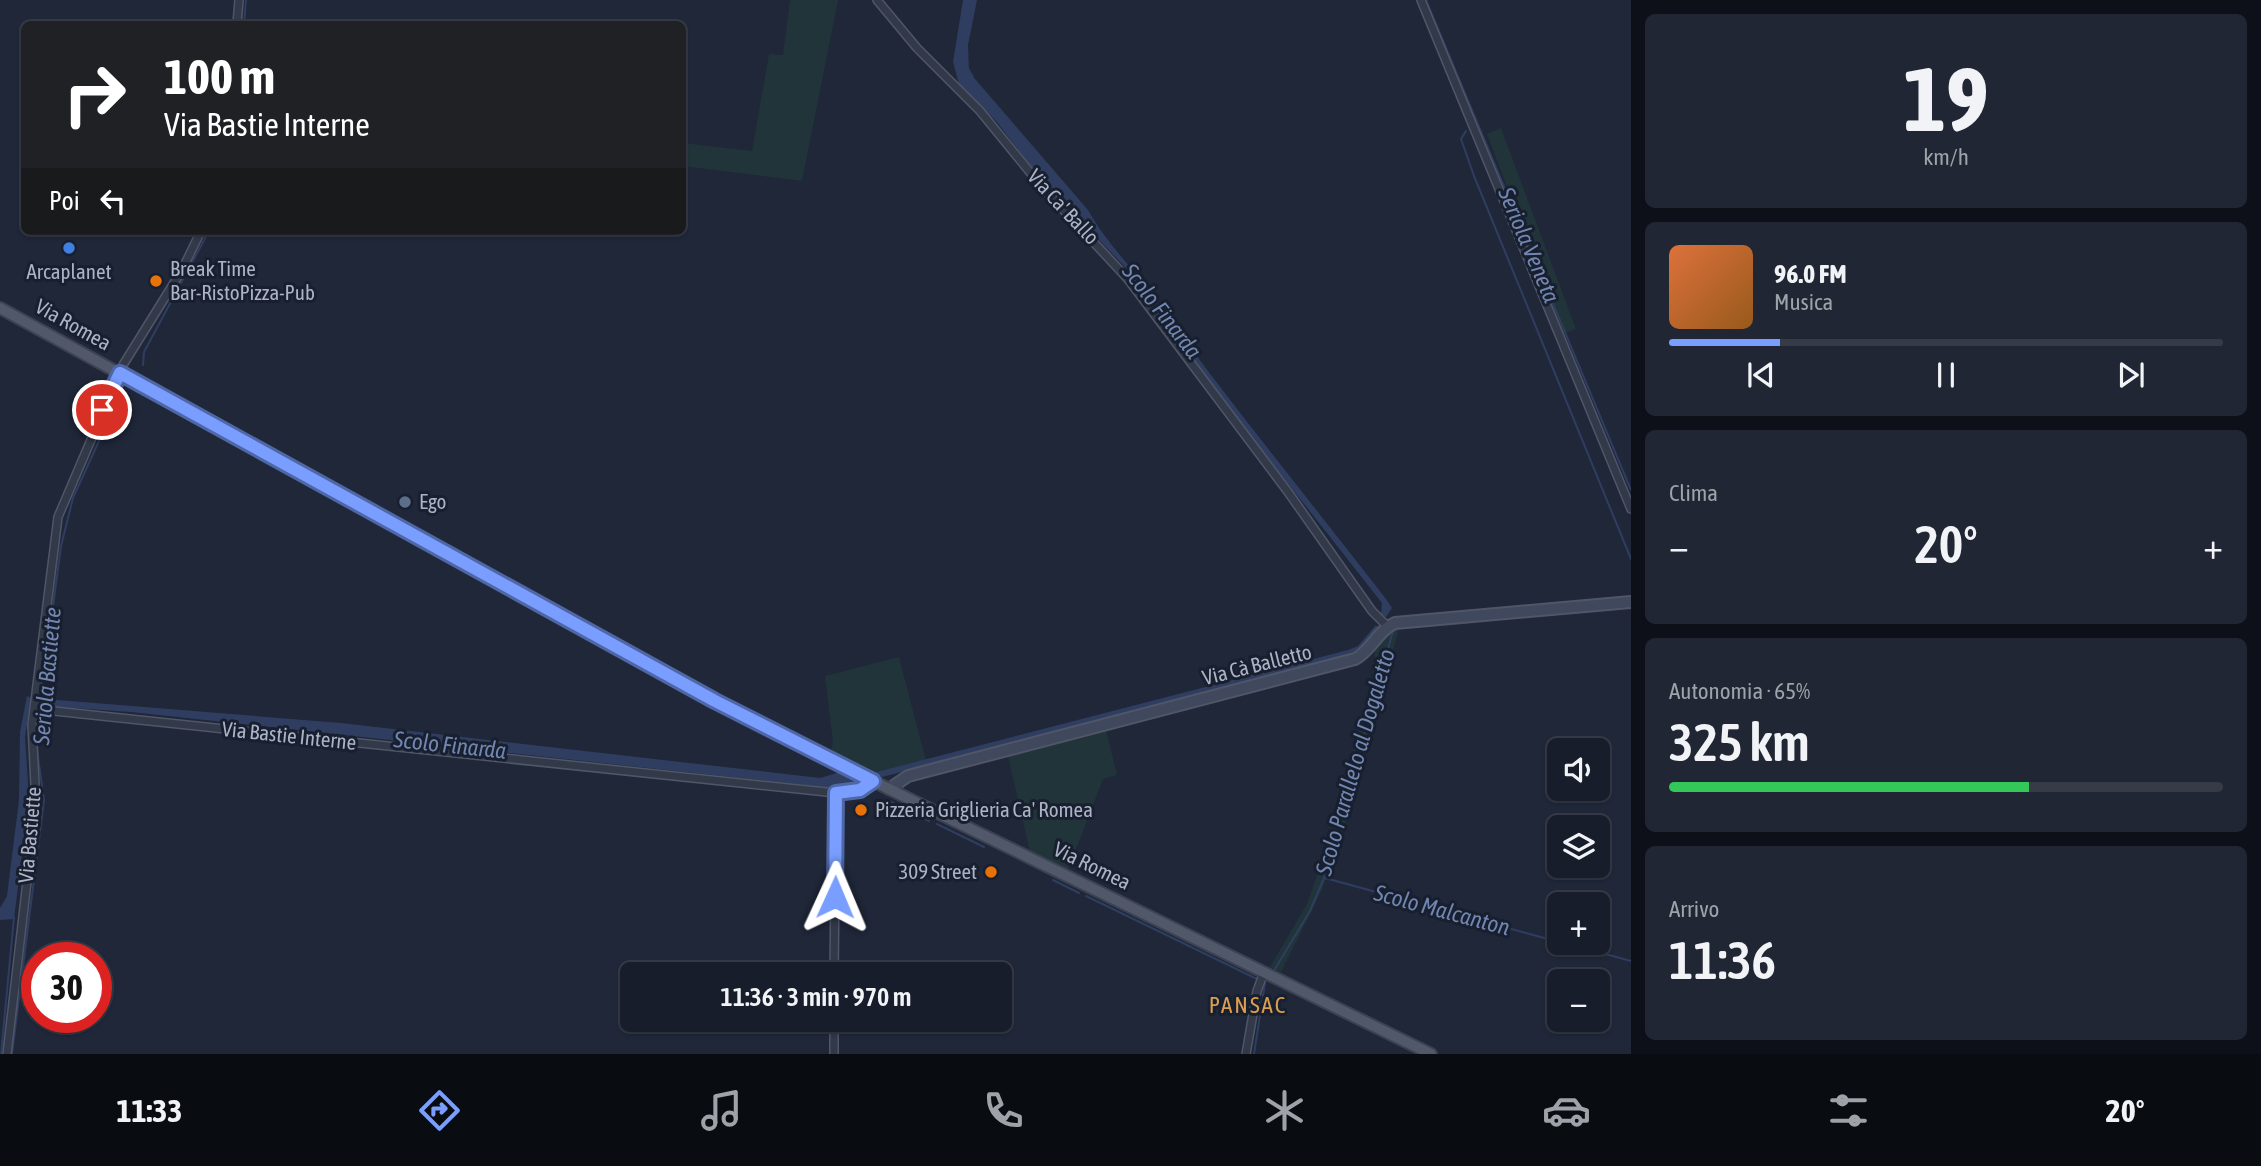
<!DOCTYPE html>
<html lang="it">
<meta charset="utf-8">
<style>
body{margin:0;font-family:"Asap Condensed",sans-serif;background:#202633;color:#f1f3f6;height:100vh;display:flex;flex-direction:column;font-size:26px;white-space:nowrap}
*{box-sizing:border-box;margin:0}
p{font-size:23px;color:#9ea2a9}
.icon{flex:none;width:38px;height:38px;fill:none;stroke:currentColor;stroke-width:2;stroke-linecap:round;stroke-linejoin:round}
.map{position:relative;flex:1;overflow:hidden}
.drawer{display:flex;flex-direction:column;gap:14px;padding:14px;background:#0d1018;width:630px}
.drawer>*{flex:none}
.guide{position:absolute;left:21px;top:21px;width:665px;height:214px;border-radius:10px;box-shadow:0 2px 5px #0004,0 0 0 2px #363b47;background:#202124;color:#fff;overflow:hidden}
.fabs{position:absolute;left:1547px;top:738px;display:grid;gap:14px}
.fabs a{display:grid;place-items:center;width:63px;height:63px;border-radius:10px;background:#171d2b;box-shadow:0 2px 5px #0004,0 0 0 2px #363b47;font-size:35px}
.speed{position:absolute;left:21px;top:942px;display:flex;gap:14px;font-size:35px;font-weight:700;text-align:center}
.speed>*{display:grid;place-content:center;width:91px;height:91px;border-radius:50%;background:#171d2b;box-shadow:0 2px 5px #0004,0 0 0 2px #363b47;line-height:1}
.speed .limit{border:10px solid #d22;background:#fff;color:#111}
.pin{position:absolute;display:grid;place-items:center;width:60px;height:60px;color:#fff;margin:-30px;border:4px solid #fff;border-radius:50%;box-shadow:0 2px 7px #0007}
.me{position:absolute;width:77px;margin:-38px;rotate:1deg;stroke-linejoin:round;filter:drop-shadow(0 0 5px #0008)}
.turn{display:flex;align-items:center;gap:24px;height:147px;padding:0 28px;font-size:32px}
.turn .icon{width:91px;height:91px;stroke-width:2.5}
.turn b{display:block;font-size:49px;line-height:60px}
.then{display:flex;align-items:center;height:66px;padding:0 28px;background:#0003;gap:14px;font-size:26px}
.big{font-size:52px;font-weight:600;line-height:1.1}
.drawer .tile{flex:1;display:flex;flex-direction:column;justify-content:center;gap:10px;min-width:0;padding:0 24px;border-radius:10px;background:#202633}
.drawer .dial{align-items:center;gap:0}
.dial b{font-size:91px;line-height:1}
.song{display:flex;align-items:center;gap:21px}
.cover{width:84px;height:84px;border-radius:10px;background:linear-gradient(135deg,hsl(20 70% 55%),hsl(30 70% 35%))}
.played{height:7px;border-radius:4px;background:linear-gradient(90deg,#799eff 20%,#363b47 20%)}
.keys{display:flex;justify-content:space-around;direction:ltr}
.heat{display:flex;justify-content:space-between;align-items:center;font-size:38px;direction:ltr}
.charge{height:10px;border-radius:5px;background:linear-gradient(90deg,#34c759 65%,#363b47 0)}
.trip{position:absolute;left:620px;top:962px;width:392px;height:70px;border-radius:10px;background:#171d2b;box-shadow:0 2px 5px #0004,0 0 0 2px #363b47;font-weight:600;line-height:70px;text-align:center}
.menu{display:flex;height:112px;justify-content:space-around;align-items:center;background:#090c11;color:#9ea2a9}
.menu .icon{width:49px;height:49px}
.menu .active{color:#799eff}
.menu b{font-size:32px;color:#f1f3f6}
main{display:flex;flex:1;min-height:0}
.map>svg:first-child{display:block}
</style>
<main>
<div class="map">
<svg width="1631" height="1054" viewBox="0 0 1631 1054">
<rect width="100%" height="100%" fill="#1f2739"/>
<path fill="#21343a" d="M790,0H838L802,181L683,166V143L752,151L769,54L783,55Z
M1501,128L1576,329L1563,334L1487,134Z
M1399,629L1351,807L1322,890L1281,972L1270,967L1307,904L1335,823L1372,679L1375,652L1388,630Z
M899,657L926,761L873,773L831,751L833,742L825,676Z
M1106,730L1117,775L1103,779L1068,870L1030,852L1008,756Z"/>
<path fill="#2f3e60" d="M963,0H977L968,45L969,72L1088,210C1105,241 1131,266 1152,295C1226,399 1308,498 1386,599L1392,608L1386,617L1381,614L1382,603L1253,439L1125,267L1039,177L997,122L959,84L953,62Z
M1376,625L1379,629L1367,644L1346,656L882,777L873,773L1348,650L1358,646Z
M27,696L31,698L25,737L29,798L14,919L0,920V908L7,896L19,800L20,732Z
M45,699L341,723L820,778L840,772L859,782L833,788L131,712L44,706Z"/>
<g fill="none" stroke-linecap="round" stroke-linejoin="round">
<path stroke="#2f3e60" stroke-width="2" d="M1426,0L1631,490
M244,24L246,0
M967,53V67L973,77
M1466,131L1461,139L1474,176L1631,559
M143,365L144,352L209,231
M40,705L61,546L73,498L114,408L129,399
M889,801L929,821
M937,824L984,847
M1325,878L1559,942
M1053,880L1079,893
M1086,896L1257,979
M1565,943L1631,961
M1275,969L1310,911L1324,878L1393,631
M1,1054L14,917
M12,1054L44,800L36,743L39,711
M1254,1054L1265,983"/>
<g stroke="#505667" stroke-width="10">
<path id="street" d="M877,0L917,48L980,111L1042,187L1127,278L1288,492L1372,611L1387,626
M1421,0L1631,509
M237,24L239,0
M35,709L836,793L860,790L873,781
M834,975L836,793
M7,1054L36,804L32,725L58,517L123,365L182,270L201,231
M834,1054V1020
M1246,1054L1257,991L1264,972"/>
</g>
<g stroke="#505667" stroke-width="14">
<path id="secondary" d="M889,789L908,776L1355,659C1372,650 1378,630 1395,623L1631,602"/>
</g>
<g stroke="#3c4253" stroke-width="14">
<path id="primary" d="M0,308L715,700L889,789L1431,1054"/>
</g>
<use href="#street" stroke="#323949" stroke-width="7"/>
<use href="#secondary" stroke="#40485d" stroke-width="10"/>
<use href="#primary" stroke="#50586a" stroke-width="10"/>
</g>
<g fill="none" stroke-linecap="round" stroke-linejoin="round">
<g stroke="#4f67a6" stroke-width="18">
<path id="route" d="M102,410L120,373L715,701L873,781L860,790L836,793L835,897"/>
</g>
<use href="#route" stroke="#799eff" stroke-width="12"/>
</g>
<circle fill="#3f7fe0" stroke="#181f2e" stroke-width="2.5" cx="69" cy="248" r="7"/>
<g fill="#e8710a" stroke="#181f2e" stroke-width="2.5">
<circle cx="156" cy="281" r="7"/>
<circle cx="861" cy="810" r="7"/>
<circle cx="991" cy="872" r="7"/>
</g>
<circle fill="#5c6f8a" stroke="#181f2e" stroke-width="2.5" cx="405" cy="502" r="7"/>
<g text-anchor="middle" stroke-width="6" stroke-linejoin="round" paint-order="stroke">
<g font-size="21" fill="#acb3c6" stroke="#181f2e">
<text transform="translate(1063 207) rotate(47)" y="7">Via Ca' Ballo</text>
<text transform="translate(73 325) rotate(29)" y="7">Via Romea</text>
<text transform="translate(1257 665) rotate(-14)" y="7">Via Cà Balletto</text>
<text transform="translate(289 736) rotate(6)" y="7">Via Bastie Interne</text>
<text transform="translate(30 835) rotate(-85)" y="7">Via Bastiette</text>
<text transform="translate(1092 866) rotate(26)" y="7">Via Romea</text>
</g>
<g font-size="21" fill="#acb3c6" stroke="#181f2e" text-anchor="start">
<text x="170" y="276">Break Time<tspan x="170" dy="24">Bar-RistoPizza-Pub</tspan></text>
<text x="69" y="279" text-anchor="middle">Arcaplanet</text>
<text x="419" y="509">Ego</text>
<text x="875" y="817">Pizzeria Griglieria Ca' Romea</text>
<text x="977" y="879" text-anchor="end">309 Street</text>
</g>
<g font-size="23" font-style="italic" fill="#7286b1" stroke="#181f2e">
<text transform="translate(1529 245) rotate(67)" y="8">Seriola Veneta</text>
<text transform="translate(1162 311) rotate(52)" y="8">Scolo Finarda</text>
<text transform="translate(47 676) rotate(-85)" y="8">Seriola Bastiette</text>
<text transform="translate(450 745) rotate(6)" y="8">Scolo Finarda</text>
<text transform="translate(1355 762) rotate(-74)" y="8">Scolo Parallelo al Dogaletto</text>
<text transform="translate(1442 910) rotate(15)" y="8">Scolo Malcanton</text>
</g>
<g font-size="23" letter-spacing="2" fill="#db9d53" stroke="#181f2e">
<text x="1248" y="1013">PANSAC</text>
</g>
</g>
</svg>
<div class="fabs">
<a><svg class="icon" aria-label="sound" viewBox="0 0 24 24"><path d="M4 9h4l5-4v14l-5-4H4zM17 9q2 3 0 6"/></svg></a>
<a><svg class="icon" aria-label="layers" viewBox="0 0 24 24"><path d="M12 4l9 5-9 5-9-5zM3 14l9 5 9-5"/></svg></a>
<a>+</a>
<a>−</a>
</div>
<div class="speed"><div class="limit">30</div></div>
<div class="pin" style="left:102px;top:410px;background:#d93025"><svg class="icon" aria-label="arrive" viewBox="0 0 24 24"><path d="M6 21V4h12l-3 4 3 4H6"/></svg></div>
<svg class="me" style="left:835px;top:897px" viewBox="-20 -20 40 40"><path d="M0-17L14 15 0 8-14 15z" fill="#799eff" stroke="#fff" stroke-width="4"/></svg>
<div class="trip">11:36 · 3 min · 970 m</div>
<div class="guide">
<div class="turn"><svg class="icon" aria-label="right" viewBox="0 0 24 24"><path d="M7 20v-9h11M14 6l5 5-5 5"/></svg><div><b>100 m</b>Via Bastie Interne</div></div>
<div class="then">Poi<svg class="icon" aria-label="left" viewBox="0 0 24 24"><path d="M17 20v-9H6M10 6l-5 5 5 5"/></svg></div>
</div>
</div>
<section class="drawer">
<div class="tile dial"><b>19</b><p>km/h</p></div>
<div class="tile">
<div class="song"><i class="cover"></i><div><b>96.0 FM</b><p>Musica</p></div></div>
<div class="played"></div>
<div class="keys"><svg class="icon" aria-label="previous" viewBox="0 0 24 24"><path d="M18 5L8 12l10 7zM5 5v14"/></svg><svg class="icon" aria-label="pause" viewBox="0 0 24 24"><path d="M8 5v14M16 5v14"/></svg><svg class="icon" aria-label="next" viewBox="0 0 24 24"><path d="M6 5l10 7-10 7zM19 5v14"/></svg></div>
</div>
<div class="tile"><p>Clima</p>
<div class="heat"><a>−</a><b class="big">20°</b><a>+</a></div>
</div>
<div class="tile"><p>Autonomia · 65%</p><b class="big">325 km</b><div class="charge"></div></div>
<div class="tile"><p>Arrivo</p><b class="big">11:36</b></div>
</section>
</main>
<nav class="menu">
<b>11:33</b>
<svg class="icon active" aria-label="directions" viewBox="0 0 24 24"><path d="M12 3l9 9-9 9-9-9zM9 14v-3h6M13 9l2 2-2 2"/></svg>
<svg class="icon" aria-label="music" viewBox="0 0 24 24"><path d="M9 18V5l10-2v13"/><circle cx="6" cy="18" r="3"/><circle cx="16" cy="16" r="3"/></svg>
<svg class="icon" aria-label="phone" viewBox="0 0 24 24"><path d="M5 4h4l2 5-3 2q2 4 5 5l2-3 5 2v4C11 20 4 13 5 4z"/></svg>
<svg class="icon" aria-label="climate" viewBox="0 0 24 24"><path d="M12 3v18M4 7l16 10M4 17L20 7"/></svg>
<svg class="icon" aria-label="car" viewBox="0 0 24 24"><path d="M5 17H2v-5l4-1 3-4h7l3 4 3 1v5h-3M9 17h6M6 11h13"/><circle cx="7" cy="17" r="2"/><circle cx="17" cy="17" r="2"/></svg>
<svg class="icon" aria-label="filters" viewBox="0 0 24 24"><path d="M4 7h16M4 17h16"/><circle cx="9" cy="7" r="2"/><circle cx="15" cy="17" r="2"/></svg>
<b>20°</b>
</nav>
